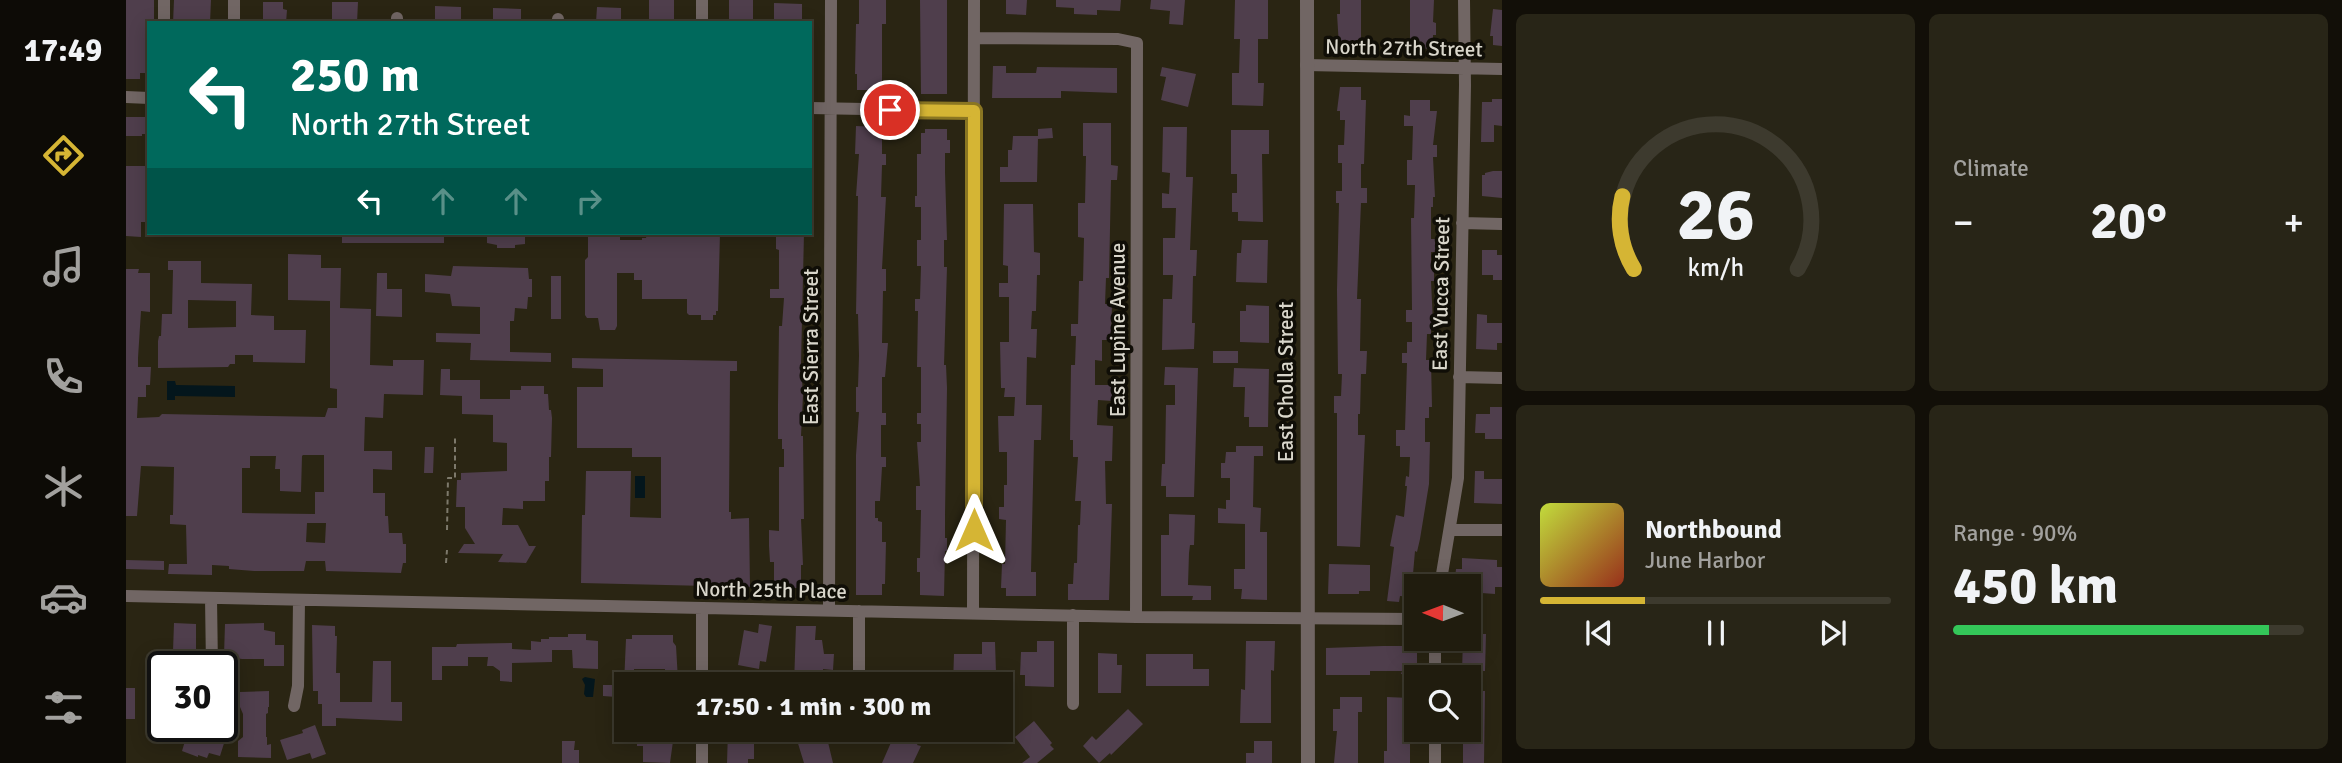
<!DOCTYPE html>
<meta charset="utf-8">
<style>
body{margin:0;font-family:Signika,sans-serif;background:#282517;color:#f1f3f6;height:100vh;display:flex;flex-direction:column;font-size:26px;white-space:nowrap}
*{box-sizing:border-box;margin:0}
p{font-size:23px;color:#a2a19e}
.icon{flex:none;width:38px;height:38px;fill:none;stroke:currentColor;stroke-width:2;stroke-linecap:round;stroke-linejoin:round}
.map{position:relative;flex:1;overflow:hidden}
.panel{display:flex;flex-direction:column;gap:14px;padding:14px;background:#120f08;width:840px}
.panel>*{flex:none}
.guide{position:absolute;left:21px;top:21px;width:665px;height:214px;border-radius:0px;box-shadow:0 4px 18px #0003,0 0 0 2px #3d3a2e;background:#00695c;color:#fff;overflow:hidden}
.needle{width:46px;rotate:271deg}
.controls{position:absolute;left:1278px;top:574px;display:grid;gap:14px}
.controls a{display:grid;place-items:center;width:77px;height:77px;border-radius:0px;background:#201c0e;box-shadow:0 4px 18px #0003,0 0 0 2px #3d3a2e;font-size:35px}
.speed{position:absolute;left:21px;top:651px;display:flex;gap:14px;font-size:35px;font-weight:700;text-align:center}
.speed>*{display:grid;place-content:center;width:91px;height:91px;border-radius:50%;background:#201c0e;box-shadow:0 4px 18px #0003,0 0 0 2px #3d3a2e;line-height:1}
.speed .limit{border:4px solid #111;border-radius:10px;background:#fff;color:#111}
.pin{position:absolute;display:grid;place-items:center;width:60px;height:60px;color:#fff;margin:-30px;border:4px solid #fff;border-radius:50%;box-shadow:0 2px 7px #0007}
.me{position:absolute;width:77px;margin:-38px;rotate:0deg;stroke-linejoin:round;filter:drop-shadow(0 0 5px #0008)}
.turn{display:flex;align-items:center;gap:24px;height:147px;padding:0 28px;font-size:32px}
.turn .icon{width:91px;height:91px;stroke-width:2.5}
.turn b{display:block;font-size:49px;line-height:60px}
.lanes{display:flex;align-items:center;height:66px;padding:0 28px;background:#0003;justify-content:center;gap:35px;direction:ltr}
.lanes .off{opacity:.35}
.big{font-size:52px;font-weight:800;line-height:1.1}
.panel .widget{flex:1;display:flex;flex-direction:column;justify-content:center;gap:10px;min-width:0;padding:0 24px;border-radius:10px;background:#282517}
.panel .dial{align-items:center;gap:0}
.dial svg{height:182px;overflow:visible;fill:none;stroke:#3d3a2e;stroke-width:7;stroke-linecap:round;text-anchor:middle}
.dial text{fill:#f1f3f6;stroke:none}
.song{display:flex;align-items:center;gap:21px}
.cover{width:84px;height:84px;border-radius:10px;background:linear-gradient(135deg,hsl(70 70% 55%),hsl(10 70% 35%))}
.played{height:7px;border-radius:4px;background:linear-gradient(90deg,#d5b534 30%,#3d3a2e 30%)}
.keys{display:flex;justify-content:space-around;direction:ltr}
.heat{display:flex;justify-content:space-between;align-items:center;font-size:38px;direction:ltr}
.charge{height:10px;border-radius:5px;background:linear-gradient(90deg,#34c759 90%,#3d3a2e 0)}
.panel .tiles{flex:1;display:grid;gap:14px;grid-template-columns:repeat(2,1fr)}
.trip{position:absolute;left:488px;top:672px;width:399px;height:70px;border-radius:0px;background:#201c0e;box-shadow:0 4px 18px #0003,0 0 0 2px #3d3a2e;font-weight:800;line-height:70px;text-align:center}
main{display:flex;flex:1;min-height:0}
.menu{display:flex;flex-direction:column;width:126px;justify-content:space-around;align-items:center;background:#0d0b06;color:#a2a19e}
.menu .icon{width:49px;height:49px}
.menu .selected{color:#d5b534}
.menu b{font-size:32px;color:#f1f3f6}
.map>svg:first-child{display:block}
</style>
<main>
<nav class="menu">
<b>17:49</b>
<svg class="icon selected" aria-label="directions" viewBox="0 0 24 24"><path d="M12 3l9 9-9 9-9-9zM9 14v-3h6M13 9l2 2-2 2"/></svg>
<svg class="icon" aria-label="music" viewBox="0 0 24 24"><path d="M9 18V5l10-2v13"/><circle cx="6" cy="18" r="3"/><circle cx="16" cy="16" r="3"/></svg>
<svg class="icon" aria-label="phone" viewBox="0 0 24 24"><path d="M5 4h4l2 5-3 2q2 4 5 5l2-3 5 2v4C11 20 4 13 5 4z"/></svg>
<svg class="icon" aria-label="climate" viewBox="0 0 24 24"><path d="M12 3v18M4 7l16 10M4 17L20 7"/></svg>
<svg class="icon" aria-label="car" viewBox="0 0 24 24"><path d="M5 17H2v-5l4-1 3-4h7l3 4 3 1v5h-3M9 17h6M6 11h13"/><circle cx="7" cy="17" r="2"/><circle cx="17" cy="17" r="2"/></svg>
<svg class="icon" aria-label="filters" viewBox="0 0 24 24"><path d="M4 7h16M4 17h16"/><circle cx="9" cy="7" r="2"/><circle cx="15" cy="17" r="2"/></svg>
</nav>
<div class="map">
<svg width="1376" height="763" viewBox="0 0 1376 763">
<rect width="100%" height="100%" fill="#2a2513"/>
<path fill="#04161c" d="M41,381H49L50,385L109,386V397L49,396V400H41Z
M509,476H519V498H509Z
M459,677L469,679L467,697H460L458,694L459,685L456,679Z"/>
<path fill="#4f3e4c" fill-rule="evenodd" d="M0,0H28V23H23V73H14V79H0Z
M48,0H85L84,23H47Z
M523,0H548V23H523Z
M603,0H627V23H603Z
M733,0H760V24H756V90H731V74H729L730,24H733Z
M794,0H821V94H795Z
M880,0H901L900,15L880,14Z
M930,0H995L994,11L971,10V15L948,14V8L930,7Z
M1025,0H1059L1057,25L1043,24L1044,11L1024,9Z
M1109,0H1142V39H1132V83H1138L1137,106L1106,105V73H1113L1114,39H1108Z
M1214,0H1235V46H1213L1211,14H1214Z
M1284,0H1308L1307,22L1310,23V35H1307V49L1284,48Z
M137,2H157V9L161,10L160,23H137Z
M206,2H232L231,23H206Z
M648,3L676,4V23H648Z
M309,6L335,7V23H309Z
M471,7L495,8V23L470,22Z
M367,8L395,9V23H367Z
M1367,9L1376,10V46L1367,45V36H1364Z
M867,66H880V73H910L911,67L991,68V93L935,91V98H866Z
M1036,67L1070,74L1062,107L1035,100L1040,77L1034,76Z
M1214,87H1235V100H1240L1238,164H1235V188H1241V203H1235L1231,299H1235L1234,351H1241L1240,374H1235L1234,414H1232V435H1239L1234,547L1211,546V413H1208V396H1215L1216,374H1212L1211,290L1213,203H1210V191H1216V163H1212V145H1218L1219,120H1214V111H1211Z
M1366,99H1376V126L1368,125V142H1355L1356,102H1366Z
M1284,100H1304V111H1311L1307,145H1311V157H1307L1309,197H1307V207H1305V239H1309V252H1305V269H1308V281H1305L1307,323H1305V334H1301L1300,360H1305L1306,407H1303V418H1299V442H1304L1303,484L1294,539L1291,552L1289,551L1285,597L1274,596L1273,602L1261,601L1268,547L1264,546L1270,515L1278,517L1281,486H1279L1280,476L1283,477L1284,457H1274V446H1270V430H1279L1281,363H1276V353H1281V342H1286V322H1280V310H1286L1285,218H1288L1289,185H1281V160H1286L1287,126H1278V115L1284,116Z
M0,117H23V134H16V136H0Z
M957,123H985V165L992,166L991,180H985L983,278H980L979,304H986L985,340H976V361L969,360V385H987L986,401L972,400L971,425L987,426L986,461H979L980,504H986L983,600H942V584H947L948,563H951L952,525H954L955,501H949L952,457H947V440H944L945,365H949L950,336H945V324H952L953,281H957L958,238L952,237V203H959L960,156H957Z
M730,126L752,127V133H756V154H760V165H756L755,197H760L756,269H760V291H757L756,343H762L759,377H756V413H760V425H755V457H760V467H756L754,501H749V518H752V521L756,522V542H760L759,584H756V595H730V455L733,412H730V387H732L733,356L732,314H730L732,196H730L733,154H729Z
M1037,127H1061L1060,177H1067L1064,250H1071L1070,276H1067L1066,323H1069L1068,349L1036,350L1037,299H1046L1047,275H1037V238H1049L1050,208H1036V193L1043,194L1044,173L1036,172Z
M926,128L927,138L912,139V137L911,182H874V167H882V150H886L887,136H912V129Z
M799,129H821V140H824V153H819V172L821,240H818V267H821L818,365H820L821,388L819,515V538H821V551H819L818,596L794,595V572H791V558H794L795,510H790V486H794L791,442H795V424H791V413H795V367H791L792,311H789V299H794L795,266H791V240H795V207H789V196H791V154H795V133H799Z
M1105,130H1143V154H1136L1137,222L1112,221V212H1106V193H1111V174H1105Z
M0,166H23V222H15V237L0,236Z
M1367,171H1376V198L1356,196V175H1359V173Z
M878,204H907L908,252L914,253V275H911L910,311H906L905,329H911L910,358L901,357L900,405H916L915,440H908L905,572H910V596H880V588H875L876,564H879L880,520L873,519V507H878V485H881V452H873L872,416H888L889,397H878L879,388H875L874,342H883V297H873V283H882V266L877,265Z
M216,233H318V243H216Z
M361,233H399V244L389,245V248H371V245L361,243Z
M462,233H494V240H516V238H520L521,233H594L592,311H590V315H587V320H575V315H563L561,313V299H516V280H508V273H491V326L489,330H474L472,318H461L459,315V260L462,257Z
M650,233H678L675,364L677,395L675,436H677L678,519H675L677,565H675V588H651V586H648V562H644L643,546V530L653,531V467H658V449H656V439H652V404L653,326H656L658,298H644V289H653V250L650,249Z
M1116,240H1142L1141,283L1110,282L1111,253H1115Z
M1356,250H1371V255H1376V280H1367V275H1356Z
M162,254L195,255V268H215L214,308L245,309L244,365L267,366V360H298L297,395L258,394L257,418L239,417L238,451H266V470L247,469V493H259V516H262L263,533H276L277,544H280V563H277L275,573L200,571L199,561H180L178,571H128L103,569V566L86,565V575L42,574L43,564H61L60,525L44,524V515H47L48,467L15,466L11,516H0V269H13L12,273H24V312L15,311L12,358V367H25L24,385H20V397H12L11,418L33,417L36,414L199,417L202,408H211V389L204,388V301L162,300ZM177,455H198V492H189V514L116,513V468H124V456H150L149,469H154V491L175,492L176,456ZM181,523H200L199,543L180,542Z
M42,261H75V283L126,284L125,315L148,316V330H180L179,363L127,362V355H109V364H104L102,367L32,368V341L33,336H35L36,314H46L47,270H42ZM62,300L110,301V327L62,328Z
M327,266L402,268L403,279H406V297H402L401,309L389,308L388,321H384V352L425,353V362L344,360L345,343L310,342V333L354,334V307L326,306L324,294L299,292V274L325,276Z
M251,273H261V289H276V317L250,316Z
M425,276H435V319H425Z
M1120,305L1143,306V343L1114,342V311H1120Z
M1351,314L1361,315V323H1376V343H1371V350L1350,349Z
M1087,351H1112V363H1087Z
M446,358L611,361V371H604L603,512H605V519L623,518L624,587L455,583L456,515H459L460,471H505L504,517L535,518V457H506V448H451V387H477V369L446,368Z
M1039,367L1072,368L1068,497H1040V486H1035L1036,464H1039L1040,405H1049V385H1038Z
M1108,368L1143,369L1142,427H1123V417H1118L1119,387H1107Z
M315,369H324V380H354V399H384V390H395V386H418V394H422L423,410H425L426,418L425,457H423V481H419V501H397V509L377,508L376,525H392L403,546H410L400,563L372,562L377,554L332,553L338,544H349L339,528V507H330L331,480H335V473L381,471V443L367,442V415L336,414V396L314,395Z
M1364,407H1376V439H1359V433H1349L1350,414H1364Z
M1110,446H1137V456H1128L1127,507L1135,508L1134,532H1141V600L1115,599L1116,589H1108V569H1119V524L1092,523V508L1100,509V500H1104V478H1095V463H1099L1100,452H1110Z
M299,447H308L307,473H298Z
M1349,471H1358V479H1376V504L1348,503Z
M1043,514L1069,515L1068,545H1064L1063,553L1062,585L1085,586V600H1066L1067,596H1035V535H1043Z
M1336,558L1371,560V567H1376V587H1369V594L1342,592V586H1334L1335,578H1329L1330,569H1336Z
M0,560L38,561V570L0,569Z
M1203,564L1244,565V591H1233V594H1202Z
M48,623L70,624V665H49V661H44V651H47Z
M138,623V630L149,632V645H158V666H138V659H116L109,658V655H98L99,624Z
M633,624L646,626L640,662L634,661L633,669L612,665L618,630L632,633Z
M186,625L209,626V636H211L210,673H214V702H246L247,661H265V702H276V721L210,718V726H196V704H192V691H187Z
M670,626H690L689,640H696L698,654H708L707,670L697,669V684H668Z
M442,634H460V640L472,641V669L447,668L446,650H426V662L386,663V682L374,681V671L367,666H361L362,657H342V666H316V680H306V647H330L331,644L386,643V649L405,650V641L415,642V639H423V637H442Z
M1342,634H1360L1359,671H1336L1337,639H1342Z
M506,635H547V642L550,646L552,680H539V669H508V684H500V686L498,684L500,639H506Z
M911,641H928V687L899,686V675H894L895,652H911Z
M1120,641H1149L1148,671L1145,670V723H1114L1115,689L1119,690Z
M856,642H869L870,672L860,671V684H827L828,654H856Z
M1257,646H1291V667H1287V674H1275L1276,671H1244V675H1200V648Z
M972,653L991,654V665H996L995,693H972Z
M1020,654H1067V669H1083V686H1020Z
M477,685H490V697L477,696Z
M0,688H9V719H0Z
M143,691V707H142V713L140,714V737H141V745L145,744V758L112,757V741L117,737V714L114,707V692Z
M1342,691H1359L1358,763H1337V730H1342Z
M1214,697H1236V712H1232V763H1208L1211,731H1207V709H1214Z
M1261,697L1284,698V763H1258V751H1261Z
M1002,709L1017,724L985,755L984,753L973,763L957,746L966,736L970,740Z
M908,721L926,743L924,745L928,749L911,763H896L904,757L889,737Z
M189,725L200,754L186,759L184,753L161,760L154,740L177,733L176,730Z
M72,726H82L81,730L100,737L94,756L83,753L81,758L72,755V757L56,751L62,731L70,733Z
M511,730H545V734H548L544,763L517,762V746H511Z
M602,730H623V741H628V759H622V763H601Z
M692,730H696L701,738L707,763H678L670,737Z
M785,730L796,733L791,745L795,746L787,763H756L770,731L783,737Z
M436,741H449L448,750H453V763H436Z
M1128,741H1146V763H1120V753H1128Z"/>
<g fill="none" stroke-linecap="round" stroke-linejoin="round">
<path stroke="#7d796b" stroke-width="2" stroke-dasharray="5 3.5" stroke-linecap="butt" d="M321,530L322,478H329V438
M320,563L321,550"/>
<path stroke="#716664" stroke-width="12" d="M38,0V23
M576,0V23
M271,18V23
M432,19V23
M108,23V0
M848,38L992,39L1011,43L1010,617
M1180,65L1376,69
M0,97L23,98
M684,108L848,111
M1336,223L1376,224
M1333,377L1376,378
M1324,530H1376
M1314,586L1332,478L1339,85L1338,0
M0,596L1010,617L1290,619
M85,598L86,667
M576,608V684
M703,610L705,0
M733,611V684
M847,613L848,0
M1309,639V677
M947,704V615
M168,706L172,686L173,600
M1309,730V763
M576,763V730"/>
<path stroke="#716664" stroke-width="14" d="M1181,0L1182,763"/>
</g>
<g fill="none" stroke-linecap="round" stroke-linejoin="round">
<g stroke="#8a7622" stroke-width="18">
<path id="route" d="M764,110L848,111V530"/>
</g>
<use href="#route" stroke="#d5b534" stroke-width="12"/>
</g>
<g text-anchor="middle" stroke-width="7" stroke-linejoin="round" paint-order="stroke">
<g font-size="21" fill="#d9d6cb" stroke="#100e07">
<text transform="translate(1278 48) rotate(1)" y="7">North 27th Street</text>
<text transform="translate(1315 294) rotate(-89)" y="7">East Yucca Street</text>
<text transform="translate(992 330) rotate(-90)" y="7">East Lupine Avenue</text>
<text transform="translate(685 347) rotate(-90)" y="7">East Sierra Street</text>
<text transform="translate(1160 382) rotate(-90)" y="7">East Cholla Street</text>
<text transform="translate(645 590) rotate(1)" y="7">North 25th Place</text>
</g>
</g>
</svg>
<div class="controls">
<a><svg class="needle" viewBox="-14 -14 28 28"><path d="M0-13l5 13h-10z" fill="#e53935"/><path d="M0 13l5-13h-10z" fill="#a2a19e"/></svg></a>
<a><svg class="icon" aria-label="search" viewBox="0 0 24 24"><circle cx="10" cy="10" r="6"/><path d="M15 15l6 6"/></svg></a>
</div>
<div class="speed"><div class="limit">30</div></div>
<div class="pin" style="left:764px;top:110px;background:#d93025"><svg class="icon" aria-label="arrive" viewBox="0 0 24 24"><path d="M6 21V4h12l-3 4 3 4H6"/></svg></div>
<svg class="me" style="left:848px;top:530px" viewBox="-20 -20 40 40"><path d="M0-17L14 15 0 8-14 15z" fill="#d5b534" stroke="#fff" stroke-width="4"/></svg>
<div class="trip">17:50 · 1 min · 300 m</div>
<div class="guide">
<div class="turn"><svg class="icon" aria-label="left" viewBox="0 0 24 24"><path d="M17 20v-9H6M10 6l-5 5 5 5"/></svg><div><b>250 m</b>North 27th Street</div></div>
<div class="lanes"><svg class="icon" aria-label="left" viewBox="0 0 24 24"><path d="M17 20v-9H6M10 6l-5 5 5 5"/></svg><svg class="icon off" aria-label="ahead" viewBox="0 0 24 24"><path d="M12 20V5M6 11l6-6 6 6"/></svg><svg class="icon off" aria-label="ahead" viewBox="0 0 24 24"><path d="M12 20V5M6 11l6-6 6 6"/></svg><svg class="icon off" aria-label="right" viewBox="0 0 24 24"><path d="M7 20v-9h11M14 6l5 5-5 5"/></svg></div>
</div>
</div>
<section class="panel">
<div class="tiles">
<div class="widget dial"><svg viewBox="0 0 100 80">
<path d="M14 69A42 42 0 1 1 86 69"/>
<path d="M14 69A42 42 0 0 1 9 37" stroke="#d5b534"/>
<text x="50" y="56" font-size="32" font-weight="700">26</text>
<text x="50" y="72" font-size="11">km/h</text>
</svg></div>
<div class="widget"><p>Climate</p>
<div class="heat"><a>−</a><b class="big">20°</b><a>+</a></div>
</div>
<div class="widget">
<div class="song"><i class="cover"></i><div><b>Northbound</b><p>June Harbor</p></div></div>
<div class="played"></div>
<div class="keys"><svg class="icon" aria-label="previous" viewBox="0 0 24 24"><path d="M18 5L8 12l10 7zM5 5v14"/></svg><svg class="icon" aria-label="pause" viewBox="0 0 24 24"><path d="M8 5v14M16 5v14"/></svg><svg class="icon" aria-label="next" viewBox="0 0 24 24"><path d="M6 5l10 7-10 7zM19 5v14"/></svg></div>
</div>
<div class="widget"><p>Range · 90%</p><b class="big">450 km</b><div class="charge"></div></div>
</div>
</section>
</main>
